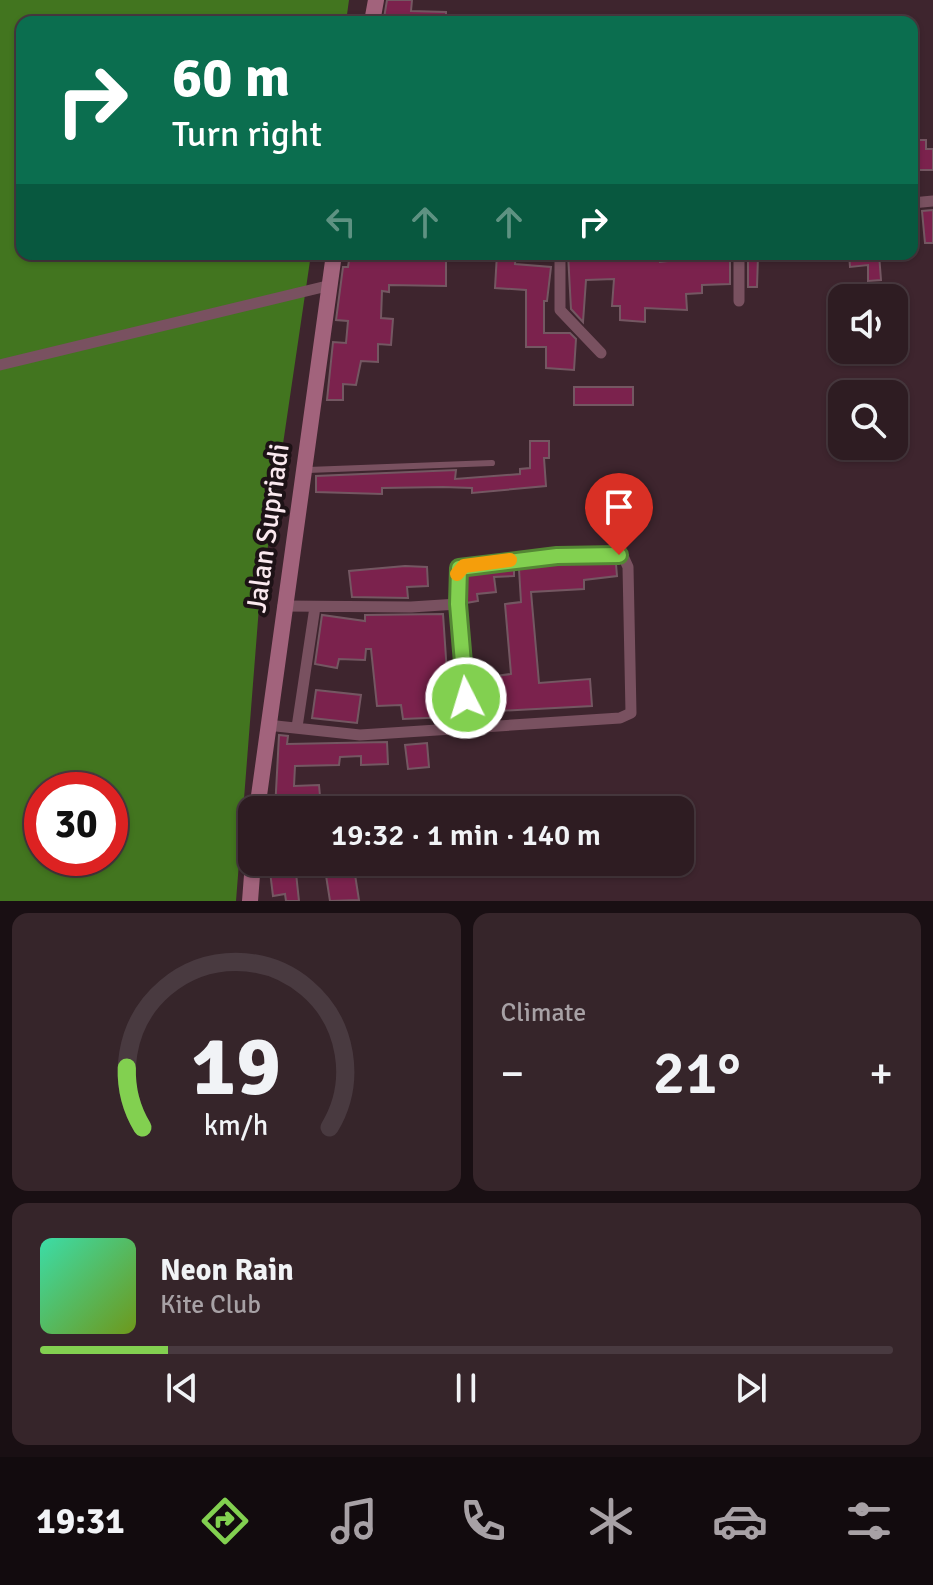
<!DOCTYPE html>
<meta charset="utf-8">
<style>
body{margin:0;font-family:Signika,sans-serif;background:#36252a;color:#f1f3f6;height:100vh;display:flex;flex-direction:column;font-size:30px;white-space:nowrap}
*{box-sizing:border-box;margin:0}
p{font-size:26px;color:#a7a1a5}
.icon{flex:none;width:44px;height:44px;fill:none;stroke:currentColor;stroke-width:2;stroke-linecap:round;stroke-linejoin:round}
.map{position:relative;height:901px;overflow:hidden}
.side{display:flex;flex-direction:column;gap:12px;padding:12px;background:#190f13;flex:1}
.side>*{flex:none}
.banner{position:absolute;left:16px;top:16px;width:902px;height:244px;border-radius:16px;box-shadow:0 2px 6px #0004,0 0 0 2px #493a40;background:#0b6e4f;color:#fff;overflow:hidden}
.buttons{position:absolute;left:828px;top:284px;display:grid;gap:16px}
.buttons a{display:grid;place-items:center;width:80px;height:80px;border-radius:16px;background:#2e1c22;box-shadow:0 2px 6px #0004,0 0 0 2px #493a40;font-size:40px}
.speed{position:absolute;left:24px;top:772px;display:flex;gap:16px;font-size:40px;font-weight:700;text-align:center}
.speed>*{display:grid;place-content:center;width:104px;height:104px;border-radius:50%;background:#2e1c22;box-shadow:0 2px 6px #0004,0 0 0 2px #493a40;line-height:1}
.speed .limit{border:12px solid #d22;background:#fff;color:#111}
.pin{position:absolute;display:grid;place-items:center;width:68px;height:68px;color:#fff;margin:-82px -34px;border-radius:50% 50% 50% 0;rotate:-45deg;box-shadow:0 0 8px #0007}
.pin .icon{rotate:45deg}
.me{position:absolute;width:88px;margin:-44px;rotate:355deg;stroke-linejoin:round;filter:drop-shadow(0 0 6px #0008)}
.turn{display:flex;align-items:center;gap:28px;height:168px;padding:0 24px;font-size:36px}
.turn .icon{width:104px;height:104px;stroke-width:2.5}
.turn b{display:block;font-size:56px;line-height:68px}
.lanes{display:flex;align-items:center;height:76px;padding:0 24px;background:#0003;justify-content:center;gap:40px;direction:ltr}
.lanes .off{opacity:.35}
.big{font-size:60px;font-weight:600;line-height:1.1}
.side .card{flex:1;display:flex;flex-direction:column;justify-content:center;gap:12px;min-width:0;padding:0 28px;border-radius:16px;background:#36252a}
.side .dial{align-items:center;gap:0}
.dial svg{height:208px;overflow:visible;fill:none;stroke:#493a40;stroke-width:7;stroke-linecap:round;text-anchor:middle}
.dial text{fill:#f1f3f6;stroke:none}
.song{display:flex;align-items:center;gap:24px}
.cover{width:96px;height:96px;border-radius:12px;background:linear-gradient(135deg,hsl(160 70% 55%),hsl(80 70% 35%))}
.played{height:8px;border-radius:4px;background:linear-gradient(90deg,#82d050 15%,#493a40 15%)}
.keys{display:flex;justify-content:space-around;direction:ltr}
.heat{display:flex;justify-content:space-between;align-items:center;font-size:44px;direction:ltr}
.side .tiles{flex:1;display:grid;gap:12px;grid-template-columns:1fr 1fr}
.card:last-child{grid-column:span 2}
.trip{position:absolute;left:238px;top:796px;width:456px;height:80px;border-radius:16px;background:#2e1c22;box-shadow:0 2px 6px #0004,0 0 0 2px #493a40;font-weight:600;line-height:80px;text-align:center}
.dock{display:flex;height:128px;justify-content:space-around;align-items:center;background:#120b0e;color:#a7a1a5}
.dock .icon{width:56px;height:56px}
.dock .current{color:#82d050}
.dock b{font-size:36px;color:#f1f3f6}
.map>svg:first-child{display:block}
</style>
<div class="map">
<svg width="933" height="901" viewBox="0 0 933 901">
<rect width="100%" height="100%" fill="#3e252e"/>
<path fill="#42751f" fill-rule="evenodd" d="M0,0H349L346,22H22V254H311L259,607L236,901H0ZM42,790H110V858H42Z"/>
<path fill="#7b224d" stroke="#745762" stroke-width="2" d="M387,0H412L411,11L446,12V22H401V19L384,18Z
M913,140H926V149H933V170H913Z
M933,210V243H925L922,211Z
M350,254H446V286L389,285V292L382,291L381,318L393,319L391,345L378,344V362L361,361L356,385L343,384V400H327L333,342L346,343L348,321L336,320L343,267H348Z
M497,254H516L515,264L551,267L547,301H544V333H570L576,339L574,370L546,368V347H526V290L495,288Z
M568,254H660V262L695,258V254H730V284L702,285V293L686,294L687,310L645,308V322L620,320V306H612L614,279L586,280L583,322L571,309Z
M849,254H879L881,280L868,281V265L850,267Z
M748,256H758L757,287H748Z
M574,387H633V405H574Z
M530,441H549V458H544L546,486L472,493V488L443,487L382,488V494L316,492V476L456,470L455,479L520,474V469L530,468Z
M557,564H616L617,576L584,580V589L531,592L539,683L590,679L592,706L478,712L472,679L511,674L505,604L521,602L519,569Z
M405,566L427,567L428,586L407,587L408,598L352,597L349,571Z
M514,569V576L494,577L496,592L477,594L478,601L466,603L467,574Z
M443,614L450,717L403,719L401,705L377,706L371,649H366L365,660L339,659L337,668L315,664L322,615L365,621V615Z
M316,690L361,695L357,723L312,718Z
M279,735L288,736L287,744L387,742L388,764L361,765V756L340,757L339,765L295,766L294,786L319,785L320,796L307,797L308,810H275Z
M427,743L429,767L408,769L405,745Z
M353,862L359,900L330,901L325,869L296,873L299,901H286L285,894L273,896L269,863Z"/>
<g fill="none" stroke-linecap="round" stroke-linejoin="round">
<path stroke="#795160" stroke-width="6" d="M308,470L492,463"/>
<path stroke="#795160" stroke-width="11" d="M912,203L933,201
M560,254V310L601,353
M739,254V301
M0,365L327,286
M283,606L411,607L458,604L468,729
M267,725L360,735L620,718L631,713L628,567L623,556H557L464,566L457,571L458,604
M297,727L315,607"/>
<path stroke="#a2637c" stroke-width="16" d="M372,22L376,0
M257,810L334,254
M250,901L253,862"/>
</g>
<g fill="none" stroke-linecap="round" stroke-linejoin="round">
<g stroke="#548734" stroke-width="20">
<path id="route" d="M466,698L458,604L459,568L557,556L619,555"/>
</g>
<use href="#route" stroke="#82d050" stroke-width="14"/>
<path stroke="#f59e0b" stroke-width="14" d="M457,574L464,566L510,560"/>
</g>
<g text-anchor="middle" stroke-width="8" stroke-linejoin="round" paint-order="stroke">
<g font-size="28" fill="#fae8ee" stroke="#1d1216">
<text transform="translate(267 528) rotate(-82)" y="10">Jalan Supriadi</text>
</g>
</g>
</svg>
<div class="buttons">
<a><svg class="icon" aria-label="sound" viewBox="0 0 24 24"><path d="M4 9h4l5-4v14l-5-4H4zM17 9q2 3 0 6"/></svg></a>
<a><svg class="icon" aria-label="search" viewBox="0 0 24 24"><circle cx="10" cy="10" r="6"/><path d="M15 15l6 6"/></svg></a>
</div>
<div class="speed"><div class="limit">30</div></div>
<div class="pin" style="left:619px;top:555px;background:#d93025"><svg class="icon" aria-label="arrive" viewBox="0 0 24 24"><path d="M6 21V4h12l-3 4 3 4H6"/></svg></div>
<svg class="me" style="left:466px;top:698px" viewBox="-20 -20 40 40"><circle r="17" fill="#82d050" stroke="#fff" stroke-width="3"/><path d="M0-11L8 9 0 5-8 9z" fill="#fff"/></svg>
<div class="trip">19:32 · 1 min · 140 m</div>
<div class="banner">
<div class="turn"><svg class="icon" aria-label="right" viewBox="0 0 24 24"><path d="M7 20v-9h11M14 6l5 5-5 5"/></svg><div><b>60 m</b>Turn right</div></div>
<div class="lanes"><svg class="icon off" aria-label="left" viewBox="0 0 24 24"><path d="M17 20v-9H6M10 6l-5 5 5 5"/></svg><svg class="icon off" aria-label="ahead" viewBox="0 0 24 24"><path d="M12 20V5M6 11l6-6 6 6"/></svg><svg class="icon off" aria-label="ahead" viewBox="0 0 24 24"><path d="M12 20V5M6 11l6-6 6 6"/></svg><svg class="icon" aria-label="right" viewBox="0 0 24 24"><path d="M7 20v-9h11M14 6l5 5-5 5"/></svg></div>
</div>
</div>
<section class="side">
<div class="tiles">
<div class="card dial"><svg viewBox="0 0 100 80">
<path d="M14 69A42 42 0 1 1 86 69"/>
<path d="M14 69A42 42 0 0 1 8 46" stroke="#82d050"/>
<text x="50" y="56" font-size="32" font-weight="700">19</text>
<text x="50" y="72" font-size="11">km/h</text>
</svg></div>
<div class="card"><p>Climate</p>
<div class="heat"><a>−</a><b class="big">21°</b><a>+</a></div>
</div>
<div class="card">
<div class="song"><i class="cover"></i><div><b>Neon Rain</b><p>Kite Club</p></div></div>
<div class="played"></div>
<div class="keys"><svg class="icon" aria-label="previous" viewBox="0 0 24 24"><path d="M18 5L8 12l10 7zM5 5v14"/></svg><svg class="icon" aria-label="pause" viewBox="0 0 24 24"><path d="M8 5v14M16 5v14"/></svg><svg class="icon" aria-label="next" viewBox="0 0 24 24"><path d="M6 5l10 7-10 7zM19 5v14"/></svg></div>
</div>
</div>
</section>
<nav class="dock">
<b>19:31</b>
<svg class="icon current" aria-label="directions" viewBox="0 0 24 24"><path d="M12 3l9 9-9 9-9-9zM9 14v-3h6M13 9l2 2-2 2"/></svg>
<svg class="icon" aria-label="music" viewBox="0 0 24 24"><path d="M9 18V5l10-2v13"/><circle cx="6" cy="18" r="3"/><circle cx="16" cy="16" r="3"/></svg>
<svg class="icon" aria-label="phone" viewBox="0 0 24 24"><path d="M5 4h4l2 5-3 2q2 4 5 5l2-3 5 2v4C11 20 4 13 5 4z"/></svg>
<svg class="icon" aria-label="climate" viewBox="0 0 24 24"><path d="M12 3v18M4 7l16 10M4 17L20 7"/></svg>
<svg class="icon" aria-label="car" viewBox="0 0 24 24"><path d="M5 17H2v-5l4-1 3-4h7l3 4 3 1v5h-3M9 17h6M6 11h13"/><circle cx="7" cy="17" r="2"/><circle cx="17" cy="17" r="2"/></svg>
<svg class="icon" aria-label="filters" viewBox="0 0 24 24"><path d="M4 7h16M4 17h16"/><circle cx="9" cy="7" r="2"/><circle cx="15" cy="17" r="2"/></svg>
</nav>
